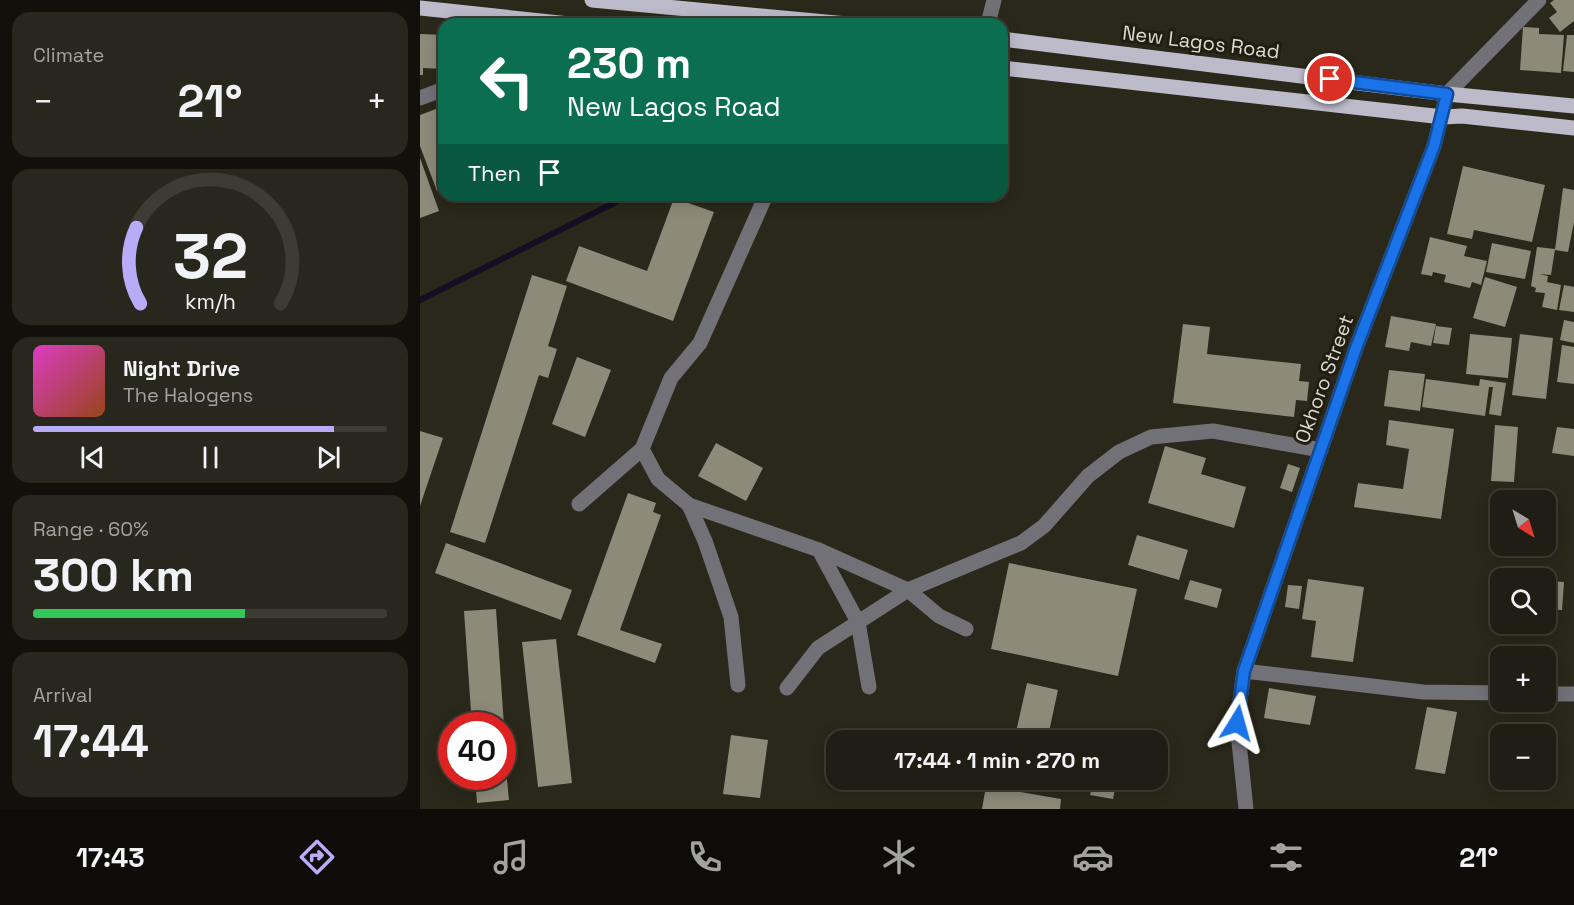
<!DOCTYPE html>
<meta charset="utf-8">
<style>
body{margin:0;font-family:"Space Grotesk",sans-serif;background:#28271d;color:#f1f3f6;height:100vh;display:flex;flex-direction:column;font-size:22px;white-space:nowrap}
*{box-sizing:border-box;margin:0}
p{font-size:20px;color:#a2a2a0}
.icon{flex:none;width:33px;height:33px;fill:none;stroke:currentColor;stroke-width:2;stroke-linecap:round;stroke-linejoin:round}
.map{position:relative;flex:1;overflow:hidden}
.panel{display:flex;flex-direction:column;gap:12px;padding:12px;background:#12100b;width:420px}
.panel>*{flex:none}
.guide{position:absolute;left:18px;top:18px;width:570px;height:183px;border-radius:18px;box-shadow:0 3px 15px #0003,0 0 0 2px #3d3c34;background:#0b6e4f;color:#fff;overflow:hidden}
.needle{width:39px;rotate:142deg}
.controls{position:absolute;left:1070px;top:490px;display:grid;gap:12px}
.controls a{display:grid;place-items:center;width:66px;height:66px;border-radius:12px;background:#201e14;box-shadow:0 3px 15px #0003,0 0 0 2px #3d3c34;font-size:30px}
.speed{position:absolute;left:18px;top:712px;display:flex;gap:12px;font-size:30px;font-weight:700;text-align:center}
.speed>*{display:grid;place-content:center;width:78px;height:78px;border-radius:50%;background:#201e14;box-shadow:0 3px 15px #0003,0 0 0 2px #3d3c34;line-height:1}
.speed .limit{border:9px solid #d22;background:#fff;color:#111}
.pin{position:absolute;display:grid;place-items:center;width:51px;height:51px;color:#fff;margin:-26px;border:3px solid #fff;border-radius:50%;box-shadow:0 2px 6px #0007}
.me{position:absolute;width:66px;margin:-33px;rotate:8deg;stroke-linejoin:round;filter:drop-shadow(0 0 4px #0008)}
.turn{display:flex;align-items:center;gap:21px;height:126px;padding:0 30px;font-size:27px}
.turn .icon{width:78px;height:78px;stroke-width:2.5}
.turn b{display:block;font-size:42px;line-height:51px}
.then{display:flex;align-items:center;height:57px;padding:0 30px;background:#0003;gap:12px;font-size:22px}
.big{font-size:45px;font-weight:600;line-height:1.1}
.panel .widget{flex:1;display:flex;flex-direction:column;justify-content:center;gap:9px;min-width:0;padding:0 21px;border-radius:18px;background:#28271d}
.panel .dial{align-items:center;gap:0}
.dial svg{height:156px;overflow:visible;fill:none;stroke:#3d3c34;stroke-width:7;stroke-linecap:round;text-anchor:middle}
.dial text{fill:#f1f3f6;stroke:none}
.song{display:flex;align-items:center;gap:18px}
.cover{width:72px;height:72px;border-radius:9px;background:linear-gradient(135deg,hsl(310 70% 55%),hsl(20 70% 35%))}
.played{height:6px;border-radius:3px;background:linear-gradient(90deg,#b8abf7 85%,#3d3c34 85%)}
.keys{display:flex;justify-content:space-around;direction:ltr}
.heat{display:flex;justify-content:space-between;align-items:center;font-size:33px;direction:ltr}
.charge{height:9px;border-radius:4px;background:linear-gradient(90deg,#34c759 60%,#3d3c34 0)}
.trip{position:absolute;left:406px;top:730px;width:342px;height:60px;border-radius:18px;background:#201e14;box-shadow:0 3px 15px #0003,0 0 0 2px #3d3c34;font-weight:600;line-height:60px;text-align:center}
.tab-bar{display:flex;height:96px;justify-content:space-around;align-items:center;background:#0d0c08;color:#a2a2a0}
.tab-bar .icon{width:42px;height:42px}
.tab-bar .active{color:#b8abf7}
.tab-bar b{font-size:27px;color:#f1f3f6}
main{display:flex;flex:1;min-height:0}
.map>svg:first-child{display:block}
</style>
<main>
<section class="panel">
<div class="widget"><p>Climate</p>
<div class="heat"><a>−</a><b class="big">21°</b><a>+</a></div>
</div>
<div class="widget dial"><svg viewBox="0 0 100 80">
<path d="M14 69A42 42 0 1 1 86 69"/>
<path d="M14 69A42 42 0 0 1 12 30" stroke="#b8abf7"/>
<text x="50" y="56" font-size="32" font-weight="700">32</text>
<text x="50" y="72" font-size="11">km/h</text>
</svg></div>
<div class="widget">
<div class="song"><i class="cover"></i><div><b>Night Drive</b><p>The Halogens</p></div></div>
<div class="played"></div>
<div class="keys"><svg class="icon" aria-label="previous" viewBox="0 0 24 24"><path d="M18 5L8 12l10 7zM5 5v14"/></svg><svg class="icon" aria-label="pause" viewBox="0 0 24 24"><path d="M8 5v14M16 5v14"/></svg><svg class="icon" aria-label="next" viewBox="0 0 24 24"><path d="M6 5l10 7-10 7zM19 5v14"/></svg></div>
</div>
<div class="widget"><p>Range · 60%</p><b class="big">300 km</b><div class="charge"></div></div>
<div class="widget"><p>Arrival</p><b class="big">17:44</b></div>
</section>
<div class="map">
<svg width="1154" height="809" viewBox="0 0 1154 809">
<rect width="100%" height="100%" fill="#2a281a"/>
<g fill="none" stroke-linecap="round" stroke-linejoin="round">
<path stroke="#130e24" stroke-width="6" d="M0,300L210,195"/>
</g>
<path fill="#8d8a7a" d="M1134,0H1154V21L1140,32L1129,18L1137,12L1130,3Z
M1103,27L1119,28V34L1144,35L1141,73L1100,70Z
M0,34L24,35L22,69L3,68V75H0Z
M1147,35H1154V72L1143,71Z
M24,106V188L17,191L0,146V115Z
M0,158L19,211L0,218Z
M1043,166L1125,185L1112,242L1054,230L1052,239L1027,234Z
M1143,188L1154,190V222L1148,252L1135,250Z
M254,198L294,212L253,321L146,281L159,246L227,271Z
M1010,237L1047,246L1044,256L1067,261L1061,285L1052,282L1050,288L1024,282L1026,275L1013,272L1012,276L1001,274Z
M1072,243L1111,251L1105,279L1066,272Z
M1117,247L1135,249L1131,275L1119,274L1128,276L1127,282L1141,285L1137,310L1122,307L1125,293L1115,292L1116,288L1111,286Z
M112,275L147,286L128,346L137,349L128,378L119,375L65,543L30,532Z
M1065,277L1097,287L1085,327L1053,318Z
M1144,285L1154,287V312L1139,310Z
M971,316L1016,324L1011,346L991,342L989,351L965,347Z
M1144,320L1154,322V343L1140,340Z
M763,324L790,327L787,354L881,364L879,381L889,382L887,401L876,400L874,417L753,403Z
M1016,326L1032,328L1029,345L1013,343Z
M1050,334L1092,338L1088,378L1046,374Z
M1100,334L1133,338L1126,399L1092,395Z
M1142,345L1154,347V384L1137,382Z
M157,357L191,370L165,437L132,424Z
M969,370L1005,374L1000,411L964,406Z
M1006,379L1059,386L1060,379L1086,383L1081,416L1069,414L1073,387H1069L1065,416L1002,407Z
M969,420L1034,429L1021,519L934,507L938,483L983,489L989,449L966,445Z
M1075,425L1098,427L1094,482L1071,481Z
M1137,427L1154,429V456L1132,453Z
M0,431L23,438L0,506Z
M296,443L343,468L326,501L278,476Z
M745,446L786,458L781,474L826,487L814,528L728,503Z
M868,464L880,468L872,492L860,488Z
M208,493L236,503L233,512L241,515L200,630L242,644L235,663L157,635Z
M717,535L768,550L759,580L708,565Z
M26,543L152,590L141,620L15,573Z
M589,563L717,589L698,676L571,649Z
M888,579L944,587L933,662L891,657L896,621L882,619Z
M770,580L802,589L797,608L764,599Z
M1125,581L1144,582L1142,610L1125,609Z
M868,585L882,586L879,609L865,607Z
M76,609L84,726H52L44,611Z
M136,639L152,783L118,787L102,642Z
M607,683L638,690L627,741H594Z
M849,688L896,696L890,725L844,718Z
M1007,707L1037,712L1025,774L995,769Z
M82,729L89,800L57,803L55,777H82Z
M418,732L471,734V741H418Z
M311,735L348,740L340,798L303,794Z
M558,736L577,740V741H557Z
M621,780H662L660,789Z
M674,780H697L693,799L670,795Z
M566,786L641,799L640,809H562Z"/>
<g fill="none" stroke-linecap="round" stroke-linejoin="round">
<path stroke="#727178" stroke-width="15" d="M568,24L574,0
M0,98L24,89
M222,449L238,479L269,505L399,550L488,590L601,543L624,526L668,476L699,452L731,437L793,431L901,450
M159,504L222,449L251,378L280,343L346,195
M269,505L285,541L311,617L318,685
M399,550L438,622L449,687
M824,671L1003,692L1080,693
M367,688L398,648L488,590L519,616L546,629
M1125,694H1154
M826,809L817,723L824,671L936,348L1014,146L1027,94L1119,0"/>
<path stroke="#bdbbca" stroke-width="15" d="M172,0L427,24
M0,8L149,24
M582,39L1027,94L1154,106
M582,68L1023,117L1042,116L1154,128"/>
</g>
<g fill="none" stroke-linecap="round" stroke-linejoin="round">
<g stroke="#114b97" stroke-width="15">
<path id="route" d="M817,723L824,671L936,348L1014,146L1027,94L910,79"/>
</g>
<use href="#route" stroke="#1a73e8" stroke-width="10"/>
</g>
<g text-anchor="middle" stroke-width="6" stroke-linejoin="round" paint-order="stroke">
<g font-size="20" fill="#dcdad2" stroke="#211e11">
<text transform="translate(781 42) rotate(7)" y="7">New Lagos Road</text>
<text transform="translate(904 379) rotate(-70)" y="7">Okhoro Street</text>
</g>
</g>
</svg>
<div class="controls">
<a><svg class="needle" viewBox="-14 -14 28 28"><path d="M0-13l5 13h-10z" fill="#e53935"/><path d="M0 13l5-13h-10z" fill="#a2a2a0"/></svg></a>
<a><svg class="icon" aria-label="search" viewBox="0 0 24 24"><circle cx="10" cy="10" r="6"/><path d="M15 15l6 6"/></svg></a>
<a>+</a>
<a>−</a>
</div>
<div class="speed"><div class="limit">40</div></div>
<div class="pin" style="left:910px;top:79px;background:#d93025"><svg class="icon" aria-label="arrive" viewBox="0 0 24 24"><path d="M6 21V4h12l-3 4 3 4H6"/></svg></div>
<svg class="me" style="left:817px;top:723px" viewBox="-20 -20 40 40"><path d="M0-17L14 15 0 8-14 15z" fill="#1a73e8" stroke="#fff" stroke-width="4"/></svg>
<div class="trip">17:44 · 1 min · 270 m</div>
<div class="guide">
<div class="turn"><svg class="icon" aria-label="left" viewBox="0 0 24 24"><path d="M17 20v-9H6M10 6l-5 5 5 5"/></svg><div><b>230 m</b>New Lagos Road</div></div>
<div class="then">Then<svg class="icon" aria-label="arrive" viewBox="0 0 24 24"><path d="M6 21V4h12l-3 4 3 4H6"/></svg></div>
</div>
</div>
</main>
<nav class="tab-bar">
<b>17:43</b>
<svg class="icon active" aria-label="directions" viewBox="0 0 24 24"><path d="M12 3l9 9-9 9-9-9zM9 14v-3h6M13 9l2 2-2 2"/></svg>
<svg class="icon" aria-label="music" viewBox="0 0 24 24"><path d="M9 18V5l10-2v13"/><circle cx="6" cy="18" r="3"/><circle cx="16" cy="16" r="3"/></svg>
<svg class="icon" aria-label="phone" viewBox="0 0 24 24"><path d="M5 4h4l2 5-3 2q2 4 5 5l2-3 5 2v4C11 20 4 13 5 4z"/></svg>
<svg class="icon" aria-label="climate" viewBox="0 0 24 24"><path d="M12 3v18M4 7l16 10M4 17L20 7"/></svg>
<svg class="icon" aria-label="car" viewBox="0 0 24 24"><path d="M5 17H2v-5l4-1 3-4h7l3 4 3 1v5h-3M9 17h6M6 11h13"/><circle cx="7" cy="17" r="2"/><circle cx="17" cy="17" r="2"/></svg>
<svg class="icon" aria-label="filters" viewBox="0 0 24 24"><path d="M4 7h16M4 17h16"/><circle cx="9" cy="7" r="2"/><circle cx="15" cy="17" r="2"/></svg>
<b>21°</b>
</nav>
